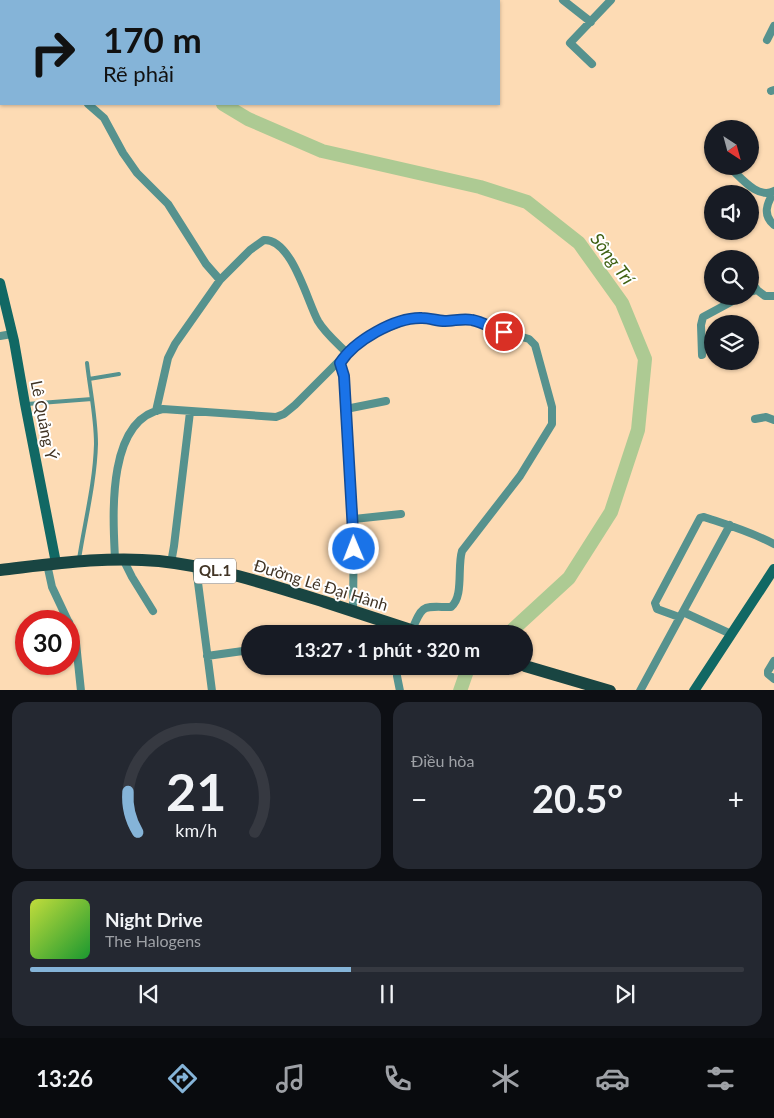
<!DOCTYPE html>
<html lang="vi">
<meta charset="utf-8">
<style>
body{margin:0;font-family:Lato,sans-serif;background:#242831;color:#f1f3f6;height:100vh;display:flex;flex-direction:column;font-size:19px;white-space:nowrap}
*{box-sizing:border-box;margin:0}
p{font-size:16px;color:#9ea1a6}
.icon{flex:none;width:28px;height:28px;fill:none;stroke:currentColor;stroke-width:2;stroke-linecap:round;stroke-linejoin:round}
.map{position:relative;height:690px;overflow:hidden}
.details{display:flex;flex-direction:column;gap:12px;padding:12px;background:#0d0f14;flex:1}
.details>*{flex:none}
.guide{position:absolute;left:0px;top:0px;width:500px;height:105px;box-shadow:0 1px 4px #0004;background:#85b4d8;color:#111;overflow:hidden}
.needle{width:32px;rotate:144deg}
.controls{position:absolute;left:704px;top:120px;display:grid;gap:10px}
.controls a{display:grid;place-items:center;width:55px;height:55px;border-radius:50%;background:#171b24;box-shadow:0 1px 4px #0004;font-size:25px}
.speed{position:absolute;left:15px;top:610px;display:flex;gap:10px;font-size:25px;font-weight:700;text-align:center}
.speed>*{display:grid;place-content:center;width:65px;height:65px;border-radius:50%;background:#171b24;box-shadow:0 1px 4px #0004;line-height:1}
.speed .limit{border:8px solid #d22;background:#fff;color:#111}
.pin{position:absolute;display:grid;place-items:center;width:42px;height:42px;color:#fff;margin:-21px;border:2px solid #fff;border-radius:50%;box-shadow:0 1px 5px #0007}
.me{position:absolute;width:55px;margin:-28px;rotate:359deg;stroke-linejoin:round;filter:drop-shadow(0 0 4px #0008)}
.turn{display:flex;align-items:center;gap:18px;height:105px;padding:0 20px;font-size:22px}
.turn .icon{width:65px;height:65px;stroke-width:2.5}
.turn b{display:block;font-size:35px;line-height:42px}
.big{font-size:38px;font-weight:700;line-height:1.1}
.details .tile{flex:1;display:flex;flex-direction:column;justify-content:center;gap:8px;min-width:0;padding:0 18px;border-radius:15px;background:#242831}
.details .dial{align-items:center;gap:0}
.dial svg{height:130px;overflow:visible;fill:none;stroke:#363941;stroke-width:7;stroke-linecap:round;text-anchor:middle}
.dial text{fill:#f1f3f6;stroke:none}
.song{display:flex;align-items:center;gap:15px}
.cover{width:60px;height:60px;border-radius:8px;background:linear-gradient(135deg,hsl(70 70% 55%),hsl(130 70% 35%))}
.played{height:5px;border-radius:2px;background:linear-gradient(90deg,#85b4d8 45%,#363941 45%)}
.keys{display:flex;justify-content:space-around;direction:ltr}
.heat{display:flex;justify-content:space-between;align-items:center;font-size:28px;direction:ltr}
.details .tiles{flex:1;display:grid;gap:12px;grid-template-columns:1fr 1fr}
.tile:last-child{grid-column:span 2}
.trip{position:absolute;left:241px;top:625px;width:292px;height:50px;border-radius:25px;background:#171b24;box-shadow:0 1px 4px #0004;font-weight:700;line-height:50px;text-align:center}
.dock{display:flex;height:80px;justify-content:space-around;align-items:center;background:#090b0e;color:#9ea1a6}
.dock .icon{width:35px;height:35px}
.dock .current{color:#85b4d8}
.dock b{font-size:22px;color:#f1f3f6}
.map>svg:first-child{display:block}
</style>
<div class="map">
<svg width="774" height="691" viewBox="0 0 774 691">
<rect width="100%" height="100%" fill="#fddbb4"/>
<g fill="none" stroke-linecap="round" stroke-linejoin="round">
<path stroke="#adca93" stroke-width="14" d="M137,0L138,1
M223,104L248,119L322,151L480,187L527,202L579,243L622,303L645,359L638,430L611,512L569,578L508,634
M460,691L467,671L473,666"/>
<path stroke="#56928e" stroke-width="4" d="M89,379L119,374
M27,404L92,399
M79,559C85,521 95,482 96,444C96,417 90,390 87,363"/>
<path stroke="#56928e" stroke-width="8" d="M563,0L591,22
M767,40L774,26
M592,64L570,43L611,0
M771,91L774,90
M88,104L104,118L123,153L137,173L168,204L206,264L220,280
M709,151L712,154
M728,166C740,176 757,200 774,191
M774,192C767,203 762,215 774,225
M750,279L757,290
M750,292L757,290L765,296H774
M0,336L12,334
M702,355L701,325L703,317L742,296
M340,363L345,376L347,435L354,519L353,611
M346,409L386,401
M156,411L168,358L175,344L220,280L250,250L264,240C292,239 307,301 318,321C325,333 337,343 347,353
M755,419L766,417L774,420
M354,519L401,514
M115,559C113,517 106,419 163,409L276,417L284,414L295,405L354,346L379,331L407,320L423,318L446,321L464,319L475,320L494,329L529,339L535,345L552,407V424L520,476L462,551C457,567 464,597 451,607C423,607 423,603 412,630
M123,559L132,577L153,611
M171,563L174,546L190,412
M47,564L52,587L68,621
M196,567L212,691
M683,612L731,634
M679,617L657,609L655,603L700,518L704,517C728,525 752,532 774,544
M69,622L76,643L81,691
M207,656L250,650
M774,661L768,671V674L774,679
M397,666V676L400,691
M640,691L730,525"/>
<path stroke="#116864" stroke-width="10" d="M0,283L14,341L25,404L56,563
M694,691L774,569"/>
<path stroke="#194542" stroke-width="12" d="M0,570C53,564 106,556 159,561C216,567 271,585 325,602C358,613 390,623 423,634
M525,666L610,691"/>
</g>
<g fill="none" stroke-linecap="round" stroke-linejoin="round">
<g stroke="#114b97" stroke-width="12">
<path id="route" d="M354,549L344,376L340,363C354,341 395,317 422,318C430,318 437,321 445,321C454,321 463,318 472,320C483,322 493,329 504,332"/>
</g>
<use href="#route" stroke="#1a73e8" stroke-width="9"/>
</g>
<g text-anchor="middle" stroke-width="4" stroke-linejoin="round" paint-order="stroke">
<rect fill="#fff" stroke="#7a7166" stroke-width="1" x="194" y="558.5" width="42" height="25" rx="4"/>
<g font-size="15" font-weight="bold" fill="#413425">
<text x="215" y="576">QL.1</text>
</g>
<g font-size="16" fill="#413425" stroke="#fff">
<text transform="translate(44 420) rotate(79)" y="6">Lê Quảng Ý</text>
<text transform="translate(321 585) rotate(17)" y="6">Đường Lê Đại Hành</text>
</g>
<g font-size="18" font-style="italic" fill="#3f6113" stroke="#fff">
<text transform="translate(612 259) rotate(53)" y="6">Sông Trí</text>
</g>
</g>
</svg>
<div class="controls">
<a><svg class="needle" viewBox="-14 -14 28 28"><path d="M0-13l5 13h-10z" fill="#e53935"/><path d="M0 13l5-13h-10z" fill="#9ea1a6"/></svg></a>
<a><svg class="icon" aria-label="sound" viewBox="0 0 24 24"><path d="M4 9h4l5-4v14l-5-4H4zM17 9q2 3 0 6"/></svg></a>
<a><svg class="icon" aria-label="search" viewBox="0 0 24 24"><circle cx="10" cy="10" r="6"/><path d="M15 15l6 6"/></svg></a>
<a><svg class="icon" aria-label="layers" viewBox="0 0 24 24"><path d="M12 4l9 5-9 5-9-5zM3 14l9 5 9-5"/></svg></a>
</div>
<div class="speed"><div class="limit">30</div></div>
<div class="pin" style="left:504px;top:332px;background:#d93025"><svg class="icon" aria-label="arrive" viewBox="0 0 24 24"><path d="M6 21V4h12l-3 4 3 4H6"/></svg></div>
<svg class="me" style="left:354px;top:549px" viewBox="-20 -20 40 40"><circle r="17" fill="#1a73e8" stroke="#fff" stroke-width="3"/><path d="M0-11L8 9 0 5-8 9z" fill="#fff"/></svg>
<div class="trip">13:27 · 1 phút · 320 m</div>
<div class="guide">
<div class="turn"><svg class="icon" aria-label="right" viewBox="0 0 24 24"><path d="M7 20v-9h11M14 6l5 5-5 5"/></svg><div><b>170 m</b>Rẽ phải</div></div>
</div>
</div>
<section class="details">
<div class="tiles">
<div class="tile dial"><svg viewBox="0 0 100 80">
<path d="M14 69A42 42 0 1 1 86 69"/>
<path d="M14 69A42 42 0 0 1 8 44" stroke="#85b4d8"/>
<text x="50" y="56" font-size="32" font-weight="700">21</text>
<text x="50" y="72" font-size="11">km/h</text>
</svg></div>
<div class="tile"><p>Điều hòa</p>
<div class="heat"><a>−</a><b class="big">20.5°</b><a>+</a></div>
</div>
<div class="tile">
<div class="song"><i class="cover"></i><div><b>Night Drive</b><p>The Halogens</p></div></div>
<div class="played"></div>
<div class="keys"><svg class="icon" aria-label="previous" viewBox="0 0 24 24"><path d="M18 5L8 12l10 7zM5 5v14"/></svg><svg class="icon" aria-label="pause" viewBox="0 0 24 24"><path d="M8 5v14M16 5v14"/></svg><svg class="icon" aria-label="next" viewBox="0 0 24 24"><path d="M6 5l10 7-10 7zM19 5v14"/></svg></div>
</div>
</div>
</section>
<nav class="dock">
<b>13:26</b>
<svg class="icon current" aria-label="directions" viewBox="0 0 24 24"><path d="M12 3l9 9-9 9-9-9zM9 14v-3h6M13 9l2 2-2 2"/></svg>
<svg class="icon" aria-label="music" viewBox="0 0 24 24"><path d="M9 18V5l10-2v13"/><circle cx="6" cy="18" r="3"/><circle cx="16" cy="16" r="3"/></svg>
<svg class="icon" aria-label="phone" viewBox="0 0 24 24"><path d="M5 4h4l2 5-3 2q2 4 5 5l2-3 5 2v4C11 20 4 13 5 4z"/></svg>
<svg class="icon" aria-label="climate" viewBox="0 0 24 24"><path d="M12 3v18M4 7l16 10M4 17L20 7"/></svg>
<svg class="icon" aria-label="car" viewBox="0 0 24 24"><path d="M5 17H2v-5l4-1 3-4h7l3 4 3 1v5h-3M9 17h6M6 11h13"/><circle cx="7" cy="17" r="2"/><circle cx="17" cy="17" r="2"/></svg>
<svg class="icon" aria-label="filters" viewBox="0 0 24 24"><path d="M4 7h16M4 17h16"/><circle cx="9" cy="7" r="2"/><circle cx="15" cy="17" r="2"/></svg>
</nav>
